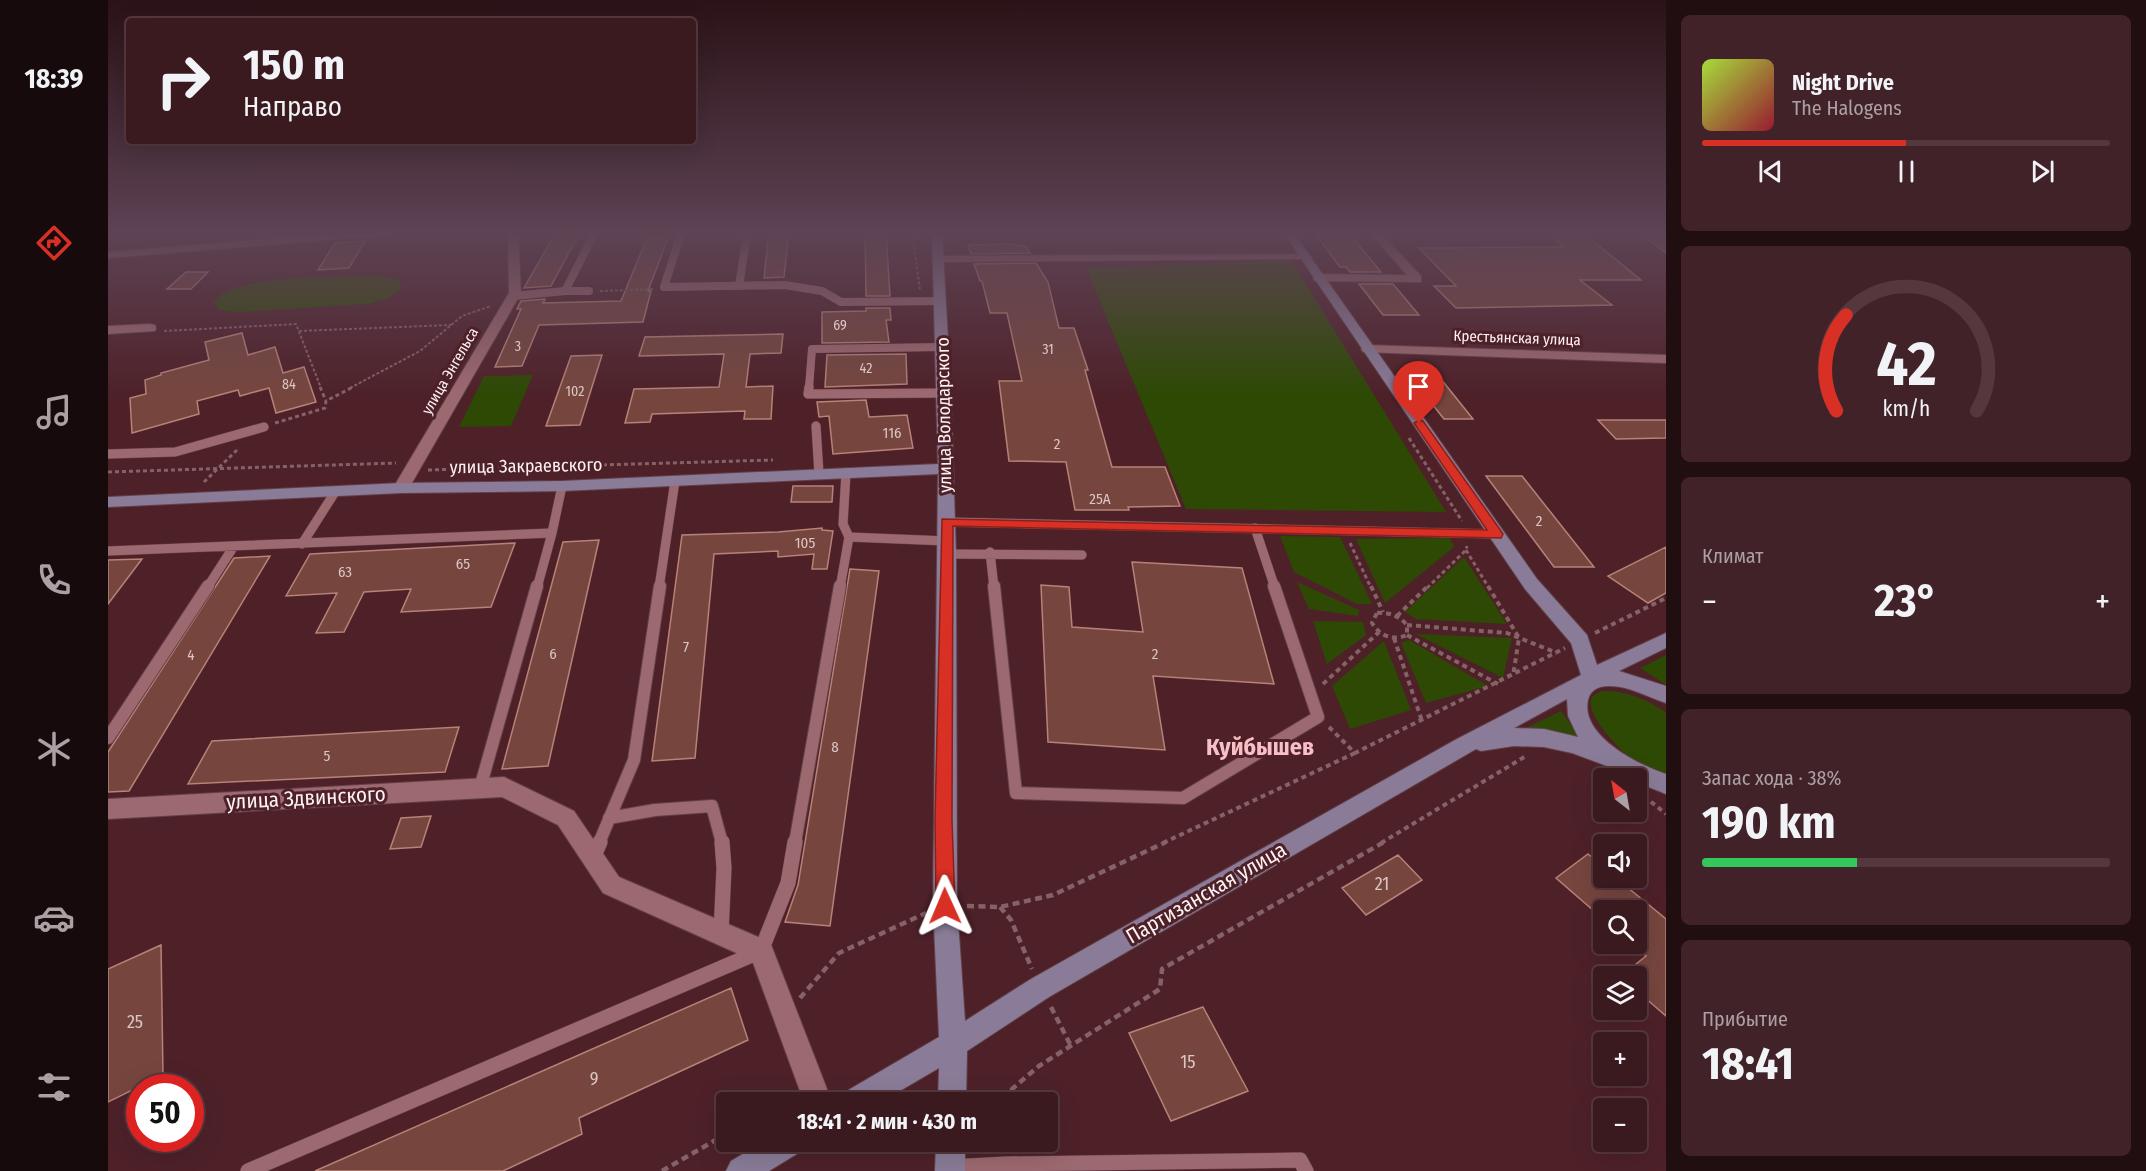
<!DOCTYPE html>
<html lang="ru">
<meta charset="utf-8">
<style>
body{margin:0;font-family:"Fira Sans Condensed",sans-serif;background:#412228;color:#f1f3f6;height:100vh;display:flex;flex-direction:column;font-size:22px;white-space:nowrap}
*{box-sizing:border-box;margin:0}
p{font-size:20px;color:#aba0a4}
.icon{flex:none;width:33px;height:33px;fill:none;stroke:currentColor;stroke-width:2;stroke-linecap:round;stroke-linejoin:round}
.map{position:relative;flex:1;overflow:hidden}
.panel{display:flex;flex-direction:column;gap:15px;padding:15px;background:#200e11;width:480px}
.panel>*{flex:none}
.hud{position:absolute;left:18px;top:18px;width:570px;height:126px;border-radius:6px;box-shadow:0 6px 24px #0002,0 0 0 2px #54383d;background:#3a191f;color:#f1f3f6;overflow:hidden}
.needle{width:39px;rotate:329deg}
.buttons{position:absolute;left:1485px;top:768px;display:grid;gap:12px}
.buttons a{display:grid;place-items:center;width:54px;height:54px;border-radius:6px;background:#3a191f;box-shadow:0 6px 24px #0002,0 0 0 2px #54383d;font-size:30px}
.speed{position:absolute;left:18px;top:1074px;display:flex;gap:12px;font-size:30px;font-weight:700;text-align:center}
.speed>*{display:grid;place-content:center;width:78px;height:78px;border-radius:50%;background:#3a191f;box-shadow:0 6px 24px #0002,0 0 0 2px #54383d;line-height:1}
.speed .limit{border:9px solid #d22;background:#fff;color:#111}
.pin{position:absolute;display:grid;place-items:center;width:51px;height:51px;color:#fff;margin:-62px -26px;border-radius:50% 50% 50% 0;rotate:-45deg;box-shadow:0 0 6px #0007}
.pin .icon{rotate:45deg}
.me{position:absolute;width:66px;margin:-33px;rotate:359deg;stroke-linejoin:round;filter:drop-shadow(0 0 4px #0008)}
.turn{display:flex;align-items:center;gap:21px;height:126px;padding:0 18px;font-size:27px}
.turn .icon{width:78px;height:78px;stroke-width:2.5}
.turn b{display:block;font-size:42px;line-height:51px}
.big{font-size:45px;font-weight:700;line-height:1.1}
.panel .tile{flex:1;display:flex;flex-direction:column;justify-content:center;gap:9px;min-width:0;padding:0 21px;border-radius:9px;background:#412228}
.panel .dial{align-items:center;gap:0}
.dial svg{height:156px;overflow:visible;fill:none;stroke:#54383d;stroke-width:7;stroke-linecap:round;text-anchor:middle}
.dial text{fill:#f1f3f6;stroke:none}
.song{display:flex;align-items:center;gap:18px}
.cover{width:72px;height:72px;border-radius:9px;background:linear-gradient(135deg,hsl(80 70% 55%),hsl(350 70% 35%))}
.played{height:6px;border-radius:3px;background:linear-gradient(90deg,#d93025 50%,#54383d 50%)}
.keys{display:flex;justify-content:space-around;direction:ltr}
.heat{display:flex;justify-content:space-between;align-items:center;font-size:33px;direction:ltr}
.charge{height:9px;border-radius:4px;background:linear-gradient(90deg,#34c759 38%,#54383d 0)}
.trip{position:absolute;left:608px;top:1092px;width:342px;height:60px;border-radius:6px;background:#3a191f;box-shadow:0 6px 24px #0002,0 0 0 2px #54383d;font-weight:700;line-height:60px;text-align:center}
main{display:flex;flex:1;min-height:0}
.menu{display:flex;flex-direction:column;width:108px;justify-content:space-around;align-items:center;background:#170a0c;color:#aba0a4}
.menu .icon{width:42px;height:42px}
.menu .selected{color:#d93025}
.menu b{font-size:27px;color:#f1f3f6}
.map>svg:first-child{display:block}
</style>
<main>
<nav class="menu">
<b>18:39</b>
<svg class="icon selected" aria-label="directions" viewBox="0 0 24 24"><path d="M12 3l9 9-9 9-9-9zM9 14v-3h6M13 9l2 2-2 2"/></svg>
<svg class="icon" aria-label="music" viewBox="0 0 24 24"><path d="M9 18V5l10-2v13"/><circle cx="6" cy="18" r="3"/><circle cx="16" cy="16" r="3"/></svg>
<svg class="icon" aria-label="phone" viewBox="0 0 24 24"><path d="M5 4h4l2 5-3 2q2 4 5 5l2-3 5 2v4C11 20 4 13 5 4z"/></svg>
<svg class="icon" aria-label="climate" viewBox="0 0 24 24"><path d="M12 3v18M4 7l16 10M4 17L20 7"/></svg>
<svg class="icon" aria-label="car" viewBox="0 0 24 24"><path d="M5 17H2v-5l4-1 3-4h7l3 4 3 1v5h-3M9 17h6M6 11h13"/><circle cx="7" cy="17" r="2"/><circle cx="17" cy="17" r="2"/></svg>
<svg class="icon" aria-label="filters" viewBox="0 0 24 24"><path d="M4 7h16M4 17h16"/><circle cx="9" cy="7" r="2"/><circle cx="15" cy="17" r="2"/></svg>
</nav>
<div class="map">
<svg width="1558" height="1171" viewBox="0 0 1558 1171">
<rect width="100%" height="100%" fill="#4e2129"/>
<path fill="#2d4904" d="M1183,260L1338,512L1078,509L978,268Z
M269,275L292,280L293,288L281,298L261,304L130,312L112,310L106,303C121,273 236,277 269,275Z
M425,375L403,426L351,427L376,376Z
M1172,536L1232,537L1264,604H1249L1186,572Z
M1342,538L1346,547L1277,603L1248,539Z
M1356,557L1399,624L1308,619L1297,612Z
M1189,582L1251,610L1250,616L1201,609Z
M1205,621L1255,622L1258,635L1219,664Z
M1308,634L1404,638L1395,678Z
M1301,640L1380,686L1318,703L1293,643Z
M1276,641L1303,710L1242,729L1224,686Z
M1558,655V685L1532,668Z
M1493,691C1518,690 1537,699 1558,712V779C1549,774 1537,770 1529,764C1517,755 1472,712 1485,696C1487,694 1490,693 1493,691Z
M1453,711L1472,737L1418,728Z"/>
<path fill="#76463e" stroke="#b78278" stroke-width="1.5" d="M448,232H472L443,286L416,288Z
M661,232H681L676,277L656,278Z
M757,232H778L782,296H758Z
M1206,232H1240L1273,272H1242L1238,267H1232Z
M1439,232H1474L1533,280H1472L1504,305L1348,308L1326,286H1348L1311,248L1456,247Z
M1530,232H1558V253Z
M539,238H560L540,291H543L535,322L431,325L414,366L387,367L413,309H409L413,301L437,299L435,303L513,301Z
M257,241L241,268L210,270L227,243Z
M901,244L917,246L922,253L863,254L860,245Z
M928,263L940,282L951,328H966L980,370H977L1004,467H1057L1072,506L1020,507L1021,510H967L958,462L901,461L891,381H914L899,313H882L874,281H872L866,264Z
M78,272H100L83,289H59Z
M1251,284H1285L1311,315H1275Z
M758,308H782L783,320H778L781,342L714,343V312L758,311Z
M134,333L140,355L167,347L175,373L196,367L208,402L168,413L161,388L132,396L130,390L89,401L91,414L24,433L22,398L38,394L37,380L53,375V373L101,360L97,342Z
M675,334L673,353L642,354L638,387L665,386L663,419H636L637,411L544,414L542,422L517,423L526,389L611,387L616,354L531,356L537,337Z
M798,354L799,384L717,387L719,355Z
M494,355L472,425L438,426L463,356Z
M1329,374L1365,419H1336L1301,375Z
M758,400L761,417L799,415L805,448L725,454L721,416L711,417L709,402Z
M1490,420H1558V438L1508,439Z
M1378,476H1414L1486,567H1446Z
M685,486H725L724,502H683Z
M714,528V530L725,531L719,569H704L706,554L670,557V551L606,554L587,758L544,761L574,535L670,532Z
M491,540L440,766L394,769L455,542Z
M407,543L383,607L293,612L303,589L256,592L236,632L208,633L229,593L178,596L202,554Z
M1558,547V593L1540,603L1500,576Z
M162,556L21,791L0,792V752L126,558Z
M34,559L0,604V560Z
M1024,562L1134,568L1166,684L1045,676L1057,750L940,742L933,585L961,587L964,627L1035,632Z
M742,569L771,571L722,926L677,922L690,885Z
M351,727L337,772L80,784L104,741Z
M323,816L313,847L282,849L293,818Z
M1480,854L1496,867V878H1508L1558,919V1016L1528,990V976H1513L1538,956L1528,948V910L1486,911L1448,878Z
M1290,855L1314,880L1258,915L1234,888Z
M53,945L55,1075L0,1102V969Z
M623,988L640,1040L471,1118L474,1134L395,1171H207Z
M1095,1007L1140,1091L1063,1121L1021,1033Z"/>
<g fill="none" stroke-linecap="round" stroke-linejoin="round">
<g stroke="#634048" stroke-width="8">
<path id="lane-far3" d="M572,237L556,287L677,285L714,291L733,302L834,301
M631,286L639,234
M457,291H481
M405,296L457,291L487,232
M701,388L704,349L835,347"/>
</g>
<g stroke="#634048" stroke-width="10">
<path id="lane-far2" d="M701,387L700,394L836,393
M708,426L711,474
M0,454L67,452L156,427
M738,473L735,524L741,537
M838,522L1389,534
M1147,528L1167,588
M194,544L227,492
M0,551L444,533L454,486
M882,552L886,588
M839,554L974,555
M99,588L126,546
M429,588L444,533
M551,588L567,481
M732,588L741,537L839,541"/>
</g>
<g stroke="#634048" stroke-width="14">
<path id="lane-far1" d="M886,586L908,793L1075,798L1210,717L1166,586
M0,738L100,586
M372,788L429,586
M501,818L547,810L604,806L614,843
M491,843L526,760L552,586
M687,843L732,586"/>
</g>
<g stroke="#634048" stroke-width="16">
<path id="lane" d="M485,858L492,842
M613,933L616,868L614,842
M842,1167L899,1164L1192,1160L1198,1171
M140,1171L653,951L680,883L687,842"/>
</g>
<g stroke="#634048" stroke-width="2">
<path id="street" d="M242,232H286L281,235L0,258V252Z
M400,232H410L413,293L301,488L299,492H287L285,488L401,293Z
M1261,232H1272L1313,276V282L1207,281L1205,278L1211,274L1299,275Z
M1198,254L1204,257L1202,259L832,262L826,259L832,256Z
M42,324L47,325L48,328L47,331L0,334V326Z
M1260,345L1558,355V363L1255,352L1253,349Z
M396,777L466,811L511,877L662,942L724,1102H696L644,960L495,893L450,825L394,797L0,819V799Z"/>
</g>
<g stroke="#634048" stroke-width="2">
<path id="secondary" d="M824,232H834L843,393L848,554L849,905L857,1021L923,979L1347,740L1473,675L1463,643L1417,589L1175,232H1185L1429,579L1479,635L1489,665L1558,633V648L1511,671L1558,686V703C1539,697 1522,686 1501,686C1491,686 1482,690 1480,700C1472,736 1531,765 1558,774V794L1528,782V778H1521L1499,766L1464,753L1436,747L1406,746L1373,751L1368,749L941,997L859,1051L858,1102H830L831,1068L773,1102H733L737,1092L831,1037L825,905L830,474L454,491L293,493L0,507V497L293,483L454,481L830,464ZM1459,699L1460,716L1470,737L1436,729L1406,728Z
M655,1142H697L692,1152L661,1171H618L623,1161Z
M828,1142H857V1171H827Z"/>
</g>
<path stroke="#856268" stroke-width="2" stroke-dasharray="3 2" stroke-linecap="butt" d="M804,232L812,290
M492,291L545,289
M56,331L188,324L213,388
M191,331L343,325
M242,388L312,351L354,316L383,306"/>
<path stroke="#856268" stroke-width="3" stroke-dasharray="4 3" stroke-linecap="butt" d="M212,387L218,401
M167,423L217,408L218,401L245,387
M1301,438L1354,521
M320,470L665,460
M0,472L288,463
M96,482L130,449
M1242,543L1263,588
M1358,550L1381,588
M1319,588L1358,550L1359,546"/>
<path stroke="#856268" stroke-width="4" stroke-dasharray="5 4" stroke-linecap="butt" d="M1263,586L1275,612
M1380,586L1411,638L1405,676
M1269,613C1282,612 1291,616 1299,625V635C1285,641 1272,636 1264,623Z
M1289,616L1320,586
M1299,625L1399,633L1449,653
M1487,633L1558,598
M1299,635L1390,684
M1286,638L1314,721
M1215,684L1271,632
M1221,727L1247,753L1457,648
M1536,796L1558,814
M1055,843L1247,753
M1273,843L1418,756"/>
<path stroke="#856268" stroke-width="4.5" stroke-dasharray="7 4.5" stroke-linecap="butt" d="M859,906L892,907L945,895L1058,842
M892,907L903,920L924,969
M692,998L731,953L818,913
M943,1007L963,1046
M672,1102L686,1095
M903,1102L904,1089L931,1066L1052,989L1054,969L1276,842
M554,1171L618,1134"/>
<use href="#lane-far3" stroke="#9d6970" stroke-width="8"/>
<use href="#lane-far2" stroke="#9d6970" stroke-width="9"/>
<use href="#lane-far1" stroke="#9d6970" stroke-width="12"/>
<use href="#lane" stroke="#9d6970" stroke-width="15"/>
<use href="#street" fill="#9d6970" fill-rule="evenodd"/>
<use href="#secondary" fill="#8a7c98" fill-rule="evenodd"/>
</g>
<linearGradient id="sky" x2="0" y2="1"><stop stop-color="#2b1217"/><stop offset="0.59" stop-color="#5d4354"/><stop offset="1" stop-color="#5d4354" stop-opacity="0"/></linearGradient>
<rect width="1558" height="396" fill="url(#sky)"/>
<path fill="#d93025" stroke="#8d1f18" stroke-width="1.5" d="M1311,420L1315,421L1393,531L1395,534L1393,538L845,526L844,820L847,906L844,912L837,915L831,912L828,906L827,820L834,519L1379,530L1306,423Z"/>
<g text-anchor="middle" stroke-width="6" stroke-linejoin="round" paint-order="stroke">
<g font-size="14" fill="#dbc6c5">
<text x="732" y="330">69</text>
<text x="410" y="351">3</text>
<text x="940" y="354">31</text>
<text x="758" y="373">42</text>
<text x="181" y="389">84</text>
<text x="467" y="396">102</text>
</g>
<g font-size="15" fill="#fdf1f2" stroke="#4e2129">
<text transform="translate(1409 338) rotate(2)" y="5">Крестьянская улица</text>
<text transform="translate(342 371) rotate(-60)" y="5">улица Энгельса</text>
</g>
<g font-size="15" fill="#dbc6c5">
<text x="784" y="438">116</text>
<text x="949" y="449">2</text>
<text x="992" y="504">25А</text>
<text x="1431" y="526">2</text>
<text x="697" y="548">105</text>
<text x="355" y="569">65</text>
<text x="237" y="577">63</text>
<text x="578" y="652">7</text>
<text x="445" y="659">6</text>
<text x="1047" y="659">2</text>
<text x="83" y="660">4</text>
<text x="727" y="752">8</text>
<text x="219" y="761">5</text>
</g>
<g font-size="18" fill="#fdf1f2" stroke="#4e2129">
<text transform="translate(836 415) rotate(-91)" y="6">улица Володарского</text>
<text transform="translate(418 466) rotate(-1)" y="6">улица Закраевского</text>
</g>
<g font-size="18" fill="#dbc6c5">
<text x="1274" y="890">21</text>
<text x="27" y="1028">25</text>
<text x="1080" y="1068">15</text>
<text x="486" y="1085">9</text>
</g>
<g font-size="21" fill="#fdf1f2" stroke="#4e2129">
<text transform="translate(198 798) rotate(-3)" y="7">улица Здвинского</text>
<text transform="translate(1098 893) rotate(-30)" y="7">Партизанская улица</text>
</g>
<g font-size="24" font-weight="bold" fill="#f9bfc6" stroke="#4e2129">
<text x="1152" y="755">Куйбышев</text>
</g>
</g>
</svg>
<div class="buttons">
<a><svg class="needle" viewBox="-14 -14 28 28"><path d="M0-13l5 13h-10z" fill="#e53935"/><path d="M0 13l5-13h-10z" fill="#aba0a4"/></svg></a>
<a><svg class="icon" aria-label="sound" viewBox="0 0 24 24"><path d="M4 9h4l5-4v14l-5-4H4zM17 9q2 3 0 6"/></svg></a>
<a><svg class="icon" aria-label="search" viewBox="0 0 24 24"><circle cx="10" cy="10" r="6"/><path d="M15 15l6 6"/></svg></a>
<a><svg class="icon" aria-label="layers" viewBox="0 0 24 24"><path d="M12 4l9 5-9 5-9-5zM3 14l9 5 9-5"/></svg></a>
<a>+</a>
<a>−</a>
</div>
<div class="speed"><div class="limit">50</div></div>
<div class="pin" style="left:1311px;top:423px;background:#d93025"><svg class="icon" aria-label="arrive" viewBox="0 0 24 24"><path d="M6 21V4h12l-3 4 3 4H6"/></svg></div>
<svg class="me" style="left:837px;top:906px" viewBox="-20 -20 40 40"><path d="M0-17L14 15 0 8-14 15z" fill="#d93025" stroke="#fff" stroke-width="4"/></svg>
<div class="trip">18:41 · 2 мин · 430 m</div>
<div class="hud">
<div class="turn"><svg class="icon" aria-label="right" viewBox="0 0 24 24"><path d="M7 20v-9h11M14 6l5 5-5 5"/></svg><div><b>150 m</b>Направо</div></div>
</div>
</div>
<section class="panel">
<div class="tile">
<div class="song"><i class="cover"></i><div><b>Night Drive</b><p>The Halogens</p></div></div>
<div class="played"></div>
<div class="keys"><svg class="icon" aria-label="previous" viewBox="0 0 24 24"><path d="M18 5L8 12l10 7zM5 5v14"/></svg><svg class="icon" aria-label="pause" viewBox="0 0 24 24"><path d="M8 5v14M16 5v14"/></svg><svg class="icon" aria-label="next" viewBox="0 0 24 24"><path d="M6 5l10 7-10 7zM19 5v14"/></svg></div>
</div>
<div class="tile dial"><svg viewBox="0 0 100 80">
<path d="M14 69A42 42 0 1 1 86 69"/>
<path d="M14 69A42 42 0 0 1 19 20" stroke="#d93025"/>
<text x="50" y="56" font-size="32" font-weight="700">42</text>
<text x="50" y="72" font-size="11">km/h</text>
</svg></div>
<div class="tile"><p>Климат</p>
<div class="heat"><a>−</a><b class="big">23°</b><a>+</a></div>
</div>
<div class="tile"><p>Запас хода · 38%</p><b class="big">190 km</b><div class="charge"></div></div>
<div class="tile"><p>Прибытие</p><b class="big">18:41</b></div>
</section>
</main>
